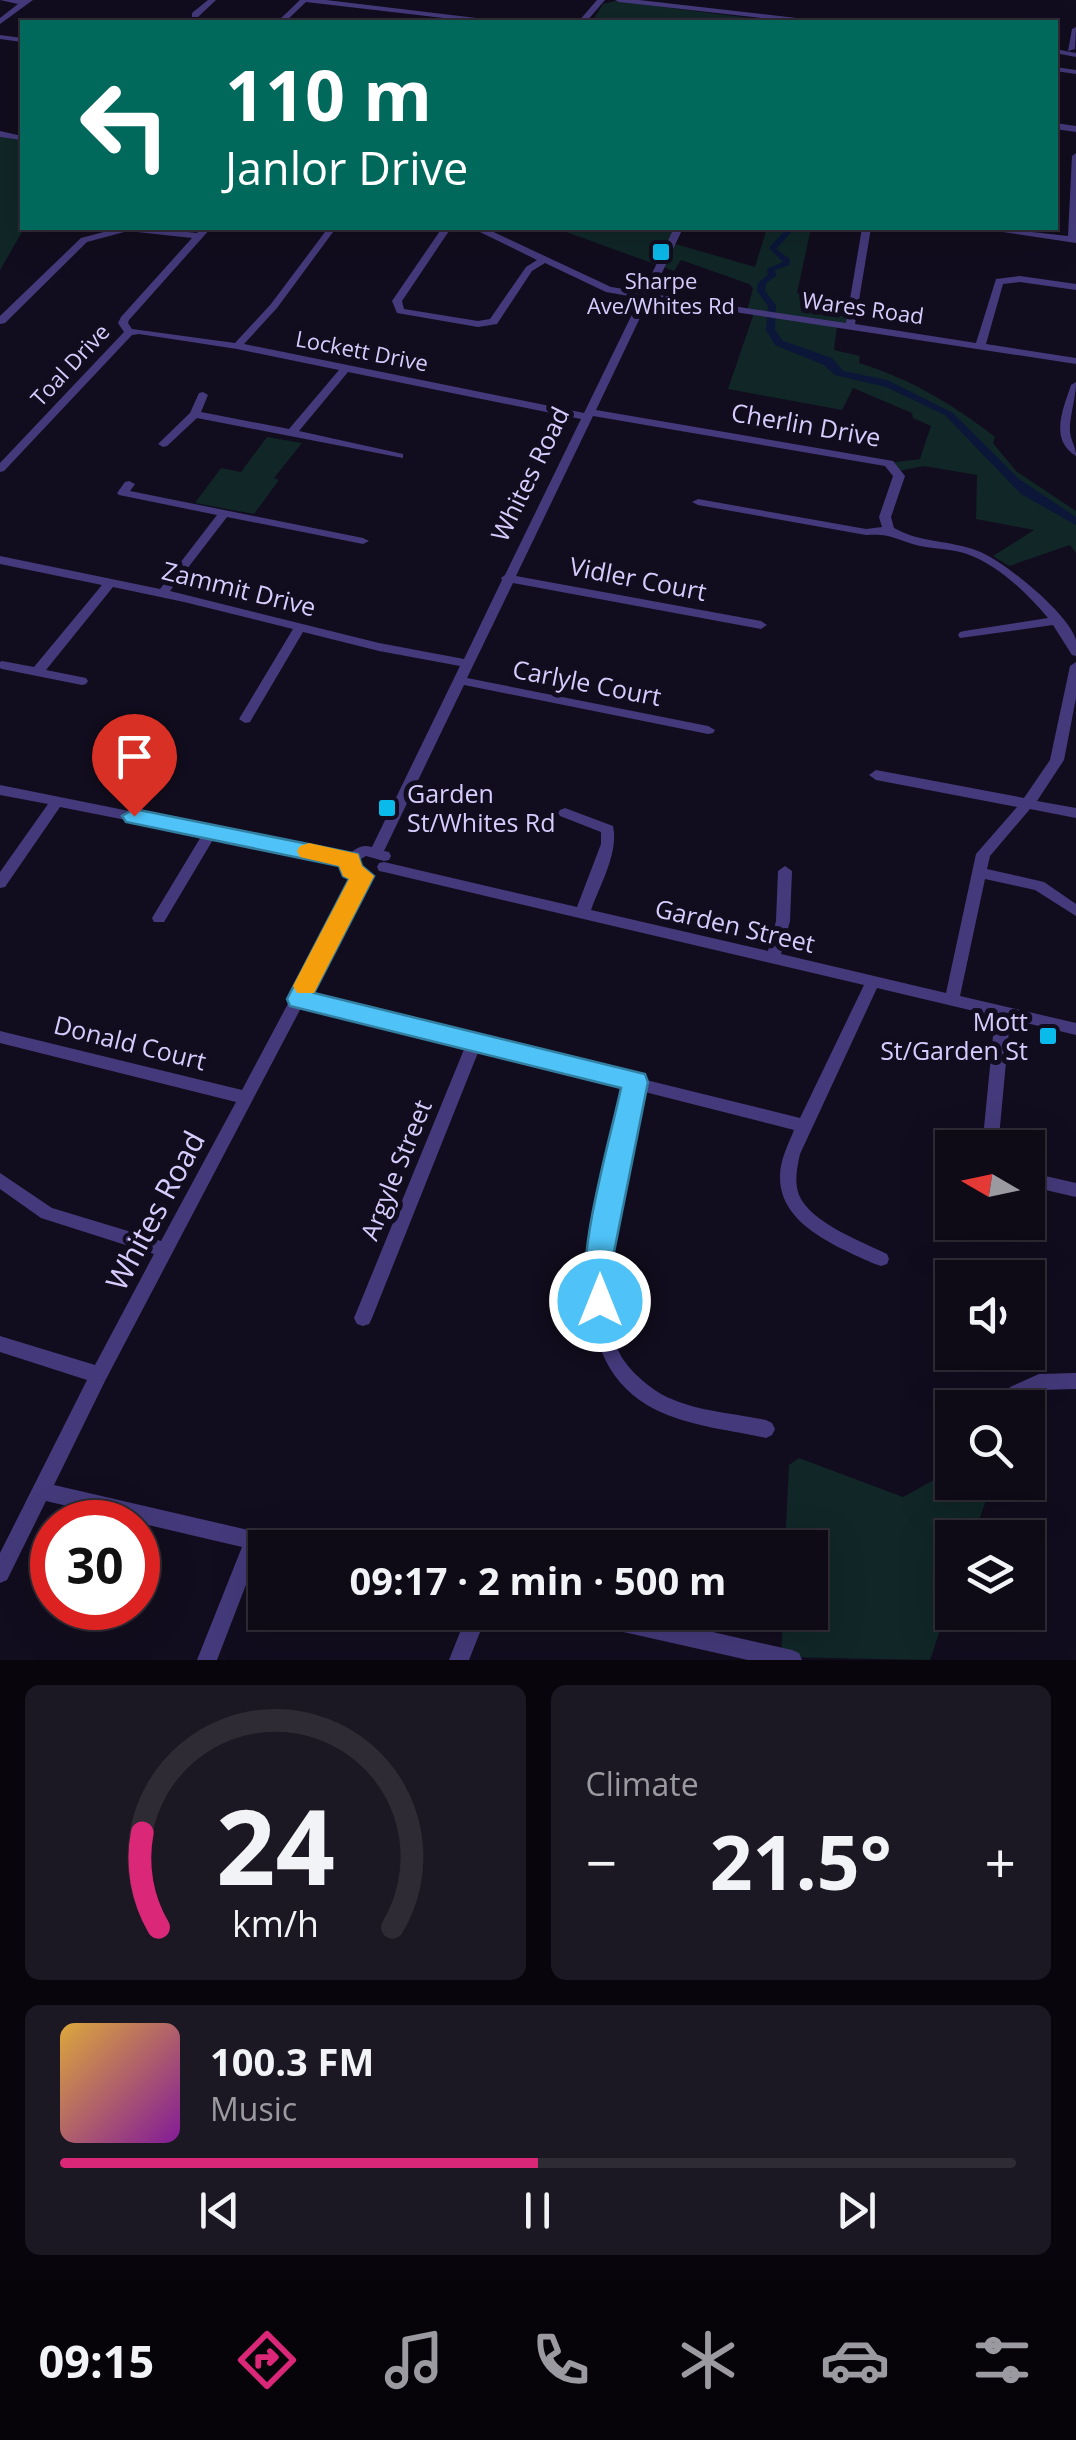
<!DOCTYPE html>
<meta charset="utf-8">
<style>
body{margin:0;font-family:"Open Sans",sans-serif;background:#1c1823;color:#f1f3f6;height:100vh;display:flex;flex-direction:column;font-size:38px;white-space:nowrap}
*{box-sizing:border-box;margin:0}
p{font-size:32px;color:#9b9aa1}
.icon{flex:none;width:55px;height:55px;fill:none;stroke:currentColor;stroke-width:2;stroke-linecap:round;stroke-linejoin:round}
.map{position:relative;height:1660px;overflow:hidden}
.drawer{display:flex;flex-direction:column;gap:25px;padding:25px;background:#08060c;flex:1}
.drawer>*{flex:none}
.top-card{position:absolute;left:20px;top:20px;width:1038px;height:210px;border-radius:0px;box-shadow:0 10px 40px #0002,0 0 0 2px #2e2b35;background:#00695c;color:#fff;overflow:hidden}
.needle{width:65px;rotate:279deg}
.buttons{position:absolute;left:935px;top:1130px;display:grid;gap:20px}
.buttons a{display:grid;place-items:center;width:110px;height:110px;border-radius:0px;background:#0e0a16;box-shadow:0 10px 40px #0002,0 0 0 2px #2e2b35;font-size:50px}
.speed{position:absolute;left:30px;top:1500px;display:flex;gap:20px;font-size:50px;font-weight:700;text-align:center}
.speed>*{display:grid;place-content:center;width:130px;height:130px;border-radius:50%;background:#0e0a16;box-shadow:0 10px 40px #0002,0 0 0 2px #2e2b35;line-height:1}
.speed .limit{border:15px solid #d22;background:#fff;color:#111}
.pin{position:absolute;display:grid;place-items:center;width:85px;height:85px;color:#fff;margin:-102px -42px;border-radius:50% 50% 50% 0;rotate:-45deg;box-shadow:0 0 10px #0007}
.pin .icon{rotate:45deg}
.me{position:absolute;width:110px;margin:-55px;rotate:0deg;stroke-linejoin:round;filter:drop-shadow(0 0 8px #0008)}
.turn{display:flex;align-items:center;gap:35px;height:210px;padding:0 40px;font-size:45px}
.turn .icon{width:130px;height:130px;stroke-width:2.5}
.turn b{display:block;font-size:70px;line-height:85px}
.big{font-size:75px;font-weight:700;line-height:1.1}
.drawer .card{flex:1;display:flex;flex-direction:column;justify-content:center;gap:15px;min-width:0;padding:0 35px;border-radius:15px;background:#1c1823}
.drawer .dial{align-items:center;gap:0}
.dial svg{height:260px;overflow:visible;fill:none;stroke:#2e2b35;stroke-width:7;stroke-linecap:round;text-anchor:middle}
.dial text{fill:#f1f3f6;stroke:none}
.song{display:flex;align-items:center;gap:30px}
.cover{width:120px;height:120px;border-radius:15px;background:linear-gradient(135deg,hsl(40 70% 55%),hsl(290 70% 35%))}
.played{height:10px;border-radius:5px;background:linear-gradient(90deg,#db2777 50%,#2e2b35 50%)}
.keys{display:flex;justify-content:space-around;direction:ltr}
.heat{display:flex;justify-content:space-between;align-items:center;font-size:55px;direction:ltr}
.drawer .tiles{flex:1;display:grid;gap:25px;grid-template-columns:1fr 1fr}
.card:last-child{grid-column:span 2}
.trip{position:absolute;left:248px;top:1530px;width:580px;height:100px;border-radius:0px;background:#0e0a16;box-shadow:0 10px 40px #0002,0 0 0 2px #2e2b35;font-weight:700;line-height:100px;text-align:center}
.menu{display:flex;height:160px;justify-content:space-around;align-items:center;background:#060409;color:#9b9aa1}
.menu .icon{width:70px;height:70px}
.menu .on{color:#db2777}
.menu b{font-size:45px;color:#f1f3f6}
.map>svg:first-child{display:block}
</style>
<div class="map">
<svg width="1076" height="1660" viewBox="0 0 1076 1660">
<rect width="100%" height="100%" fill="#120d1e"/>
<path fill="#102627" d="M615,1L766,20L772,22H592L603,4Z
M4,135L22,138V228H37L22,232L0,270V138Z
M555,228H679L672,243L755,267L767,228H811L797,293L851,300L846,326L837,325L834,350L860,356L859,363C909,378 954,405 995,437L993,443L1016,471L1076,511V553L1070,545L1009,566L993,556L1034,530L976,519L977,475L924,466L898,471L889,463L920,459L931,426L913,418L912,413L853,388L842,410L728,389L754,313L747,311L753,288L749,284L681,260L674,271Z
M267,437L302,443L274,478L279,480L254,514L195,503L221,468L241,472Z
M799,1458L903,1497L952,1470V1482L992,1483L973,1537L952,1538V1595L930,1660L781,1657L783,1613L810,1612V1548L785,1547L789,1465Z"/>
<path fill="#0b1639" d="M787,228H795L776,249L790,259L789,265L775,270L776,276L766,283L765,291L776,305L775,330L783,341L832,358L843,371L887,380L953,413L1019,479L1076,517V525L1021,494L945,415L886,387L835,375L824,365L775,345L766,330L768,306L757,291L758,283L768,275L767,269L783,262L769,248Z"/>
<g fill="none" stroke-linecap="round" stroke-linejoin="round">
<path fill="#443a7b" fill-rule="evenodd" d="M0,0H33L0,24V18L18,4Z
M208,0H216L198,17H192V13Z
M300,0H326L493,20L497,22H478L306,2L285,22H277Z
M597,0H605L586,22H578Z
M615,0H639L814,20L818,22H798L619,2Z
M1076,27L1075,49L1068,51L1072,29Z
M0,35L22,38V42L0,39Z
M1055,49L1076,53V57L1055,53Z
M1055,67L1076,70V74L1055,71Z
M1055,123L1076,126V132L1055,129Z
M0,131L22,136V140L0,137Z
M1076,153V243L996,231L995,228L1068,236L1072,156Z
M119,228H148L197,233L201,228H211L129,320L128,323L132,329L235,343L271,304L328,228H336L277,308L244,344L584,413L640,298L606,292L545,263L532,271L497,324L478,327L397,313L392,301L442,228H451L402,301L404,309L478,321L490,319L526,267L537,260L480,232L465,230L464,228H485L611,287L643,292L674,228H683L652,294L846,323L862,228H871L855,324L976,343L996,279L1020,276L1076,284V290L1020,282L1003,284L986,344L1076,358V364L649,299L596,410L893,461L905,476L891,517L894,528C920,543 950,540 978,551C1003,560 1069,614 1076,640C1076,645 1076,651 1076,656L1072,655L1053,625L960,638L958,635L960,632L964,631L1048,618C1027,593 998,565 967,554C952,549 935,549 920,546C896,540 892,533 866,535L698,505L692,502L698,499L866,529L882,527L879,517L893,476L885,466L593,416L516,576L761,621L767,625L761,629L513,583L467,678L708,726L715,730L713,733L708,734L464,685L384,851L389,852L391,856L389,860L384,861L366,856L350,865L214,838L164,922H154L152,918L202,835L60,807L5,887L0,888V872L48,804L0,795V785L348,855C357,848 361,844 372,847L460,666L379,651L303,632L250,722L245,723L239,719L293,629L184,602L113,587L46,670L86,678L88,681L86,684L82,685L2,669L0,668V662L2,661L34,667L102,585L0,564V556L160,589L217,515L119,495L117,493L125,482L129,481L135,484L130,491L363,538L369,541L363,544L227,517L170,591L379,643L464,659L502,580L501,578L505,575L581,419L348,372L299,431L403,454V458L197,418L167,446L163,447L158,444L190,413L199,393L203,392L208,395L201,412L289,429L339,370L237,349L139,334L132,335L4,471L0,472V463L124,332L118,323L121,317L192,238L128,231L87,242L5,323L0,324V316L81,238Z
M1076,382C1076,399 1069,417 1070,432C1071,442 1076,446 1076,456C1049,439 1063,410 1071,385Z
M1076,662V698L1064,760L1037,801L1076,808V818L1030,809L990,856L987,869L1044,882L1076,904V916L1035,890L985,879L960,996L1076,1023V1035L1010,1019L998,1148H982L995,1016L877,988L800,1154C797,1168 794,1181 799,1195C811,1223 861,1241 887,1254L889,1259L887,1264L881,1266L875,1264C838,1247 779,1225 780,1176C780,1160 788,1145 794,1130L641,1091C625,1163 588,1280 618,1350C626,1368 645,1384 661,1394C692,1411 732,1413 766,1420L772,1423L775,1429L772,1435L766,1438C726,1429 683,1426 647,1405C546,1344 606,1178 626,1087L479,1050L372,1318L369,1324L363,1326L357,1324L354,1318L465,1047L302,1006L105,1381L54,1485L287,1539L294,1541L296,1548H265V1552L259,1551L217,1660H197L242,1547L46,1501L7,1580L0,1583V1553L87,1380L0,1352V1336L95,1365L154,1254L41,1218L0,1189V1173L52,1208L161,1241L236,1102L0,1043V1031L242,1090L356,876L363,871L370,876L307,995L631,1076L635,1075L642,1079L800,1118L864,985L384,872L379,871L377,867L379,863L384,862L577,907L601,844V832L560,816L558,813L560,810L565,808L613,826C619,852 600,885 591,910L768,951L776,921L778,871L785,866L792,871L790,921L781,954L946,993L976,854L1017,807L876,780L869,775L876,770L1024,798L1050,760L1070,666Z
M1028,1172L1076,1183V1197L1028,1186Z
M1076,1373V1389L1040,1390L1016,1401L1010,1399L1007,1393L1010,1387L1039,1374Z
M468,1612H488L469,1660H449Z
M569,1612H625L792,1650L799,1653L802,1660H748L579,1622L572,1619Z"/>
</g>
<path fill="#4fc3f7" stroke="#337fa1" stroke-width="2.5" d="M134,809L358,854L362,866L374,876L314,993L645,1074L648,1082L614,1252L615,1301L611,1310L600,1314L590,1310C571,1269 611,1137 621,1088L290,1006L287,999L349,879L343,876L339,866L126,822L122,816Z"/>
<path fill="#f59e0b" d="M309,843L358,854L362,866L374,876L314,993H297L293,986L349,879L343,876L339,866L300,857L297,851L300,846Z"/>
<g fill="#0abaeb" stroke="#120d1e" stroke-width="4">
<rect x="651" y="242" width="20" height="20" rx="5"/>
<rect x="377" y="798" width="20" height="20" rx="5"/>
<rect x="1038" y="1026" width="20" height="20" rx="5"/>
</g>
<g text-anchor="middle" stroke-width="10" stroke-linejoin="round" paint-order="stroke">
<g font-size="22" fill="#d7ccfd" stroke="#120d1e">
<text x="661" y="289">Sharpe<tspan x="661" dy="25">Ave/Whites Rd</tspan></text>
</g>
<g font-size="22" fill="#d7ccfd" stroke="#120d1e">
<text transform="translate(863 308) rotate(8)" y="8">Wares Road</text>
<text transform="translate(362 351) rotate(11)" y="8">Lockett Drive</text>
<text transform="translate(70 365) rotate(-47)" y="8">Toal Drive</text>
</g>
<g font-size="25" fill="#d7ccfd" stroke="#120d1e">
<text transform="translate(806 425) rotate(10)" y="9">Cherlin Drive</text>
<text transform="translate(530 474) rotate(-64)" y="9">Whites Road</text>
<text transform="translate(638 579) rotate(11)" y="9">Vidler Court</text>
<text transform="translate(239 589) rotate(14)" y="9">Zammit Drive</text>
<text transform="translate(587 683) rotate(11)" y="9">Carlyle Court</text>
<text transform="translate(735 926) rotate(13)" y="9">Garden Street</text>
<text transform="translate(130 1043) rotate(14)" y="9">Donald Court</text>
<text transform="translate(396 1170) rotate(-68)" y="9">Argyle Street</text>
</g>
<g font-size="25" fill="#d7ccfd" stroke="#120d1e" text-anchor="start">
<text x="407" y="803">Garden<tspan x="407" dy="29">St/Whites Rd</tspan></text>
<text x="1028" y="1031" text-anchor="end">Mott<tspan x="1028" dy="29">St/Garden St</tspan></text>
</g>
<g font-size="30" fill="#d7ccfd" stroke="#120d1e">
<text transform="translate(156 1211) rotate(-62)" y="10">Whites Road</text>
</g>
</g>
</svg>
<div class="buttons">
<a><svg class="needle" viewBox="-14 -14 28 28"><path d="M0-13l5 13h-10z" fill="#e53935"/><path d="M0 13l5-13h-10z" fill="#9b9aa1"/></svg></a>
<a><svg class="icon" aria-label="sound" viewBox="0 0 24 24"><path d="M4 9h4l5-4v14l-5-4H4zM17 9q2 3 0 6"/></svg></a>
<a><svg class="icon" aria-label="search" viewBox="0 0 24 24"><circle cx="10" cy="10" r="6"/><path d="M15 15l6 6"/></svg></a>
<a><svg class="icon" aria-label="layers" viewBox="0 0 24 24"><path d="M12 4l9 5-9 5-9-5zM3 14l9 5 9-5"/></svg></a>
</div>
<div class="speed"><div class="limit">30</div></div>
<div class="pin" style="left:134px;top:816px;background:#d93025"><svg class="icon" aria-label="arrive" viewBox="0 0 24 24"><path d="M6 21V4h12l-3 4 3 4H6"/></svg></div>
<svg class="me" style="left:600px;top:1301px" viewBox="-20 -20 40 40"><circle r="17" fill="#4fc3f7" stroke="#fff" stroke-width="3"/><path d="M0-11L8 9 0 5-8 9z" fill="#fff"/></svg>
<div class="trip">09:17 · 2 min · 500 m</div>
<div class="top-card">
<div class="turn"><svg class="icon" aria-label="left" viewBox="0 0 24 24"><path d="M17 20v-9H6M10 6l-5 5 5 5"/></svg><div><b>110 m</b>Janlor Drive</div></div>
</div>
</div>
<section class="drawer">
<div class="tiles">
<div class="card dial"><svg viewBox="0 0 100 80">
<path d="M14 69A42 42 0 1 1 86 69"/>
<path d="M14 69A42 42 0 0 1 9 40" stroke="#db2777"/>
<text x="50" y="56" font-size="32" font-weight="700">24</text>
<text x="50" y="72" font-size="11">km/h</text>
</svg></div>
<div class="card"><p>Climate</p>
<div class="heat"><a>−</a><b class="big">21.5°</b><a>+</a></div>
</div>
<div class="card">
<div class="song"><i class="cover"></i><div><b>100.3 FM</b><p>Music</p></div></div>
<div class="played"></div>
<div class="keys"><svg class="icon" aria-label="previous" viewBox="0 0 24 24"><path d="M18 5L8 12l10 7zM5 5v14"/></svg><svg class="icon" aria-label="pause" viewBox="0 0 24 24"><path d="M8 5v14M16 5v14"/></svg><svg class="icon" aria-label="next" viewBox="0 0 24 24"><path d="M6 5l10 7-10 7zM19 5v14"/></svg></div>
</div>
</div>
</section>
<nav class="menu">
<b>09:15</b>
<svg class="icon on" aria-label="directions" viewBox="0 0 24 24"><path d="M12 3l9 9-9 9-9-9zM9 14v-3h6M13 9l2 2-2 2"/></svg>
<svg class="icon" aria-label="music" viewBox="0 0 24 24"><path d="M9 18V5l10-2v13"/><circle cx="6" cy="18" r="3"/><circle cx="16" cy="16" r="3"/></svg>
<svg class="icon" aria-label="phone" viewBox="0 0 24 24"><path d="M5 4h4l2 5-3 2q2 4 5 5l2-3 5 2v4C11 20 4 13 5 4z"/></svg>
<svg class="icon" aria-label="climate" viewBox="0 0 24 24"><path d="M12 3v18M4 7l16 10M4 17L20 7"/></svg>
<svg class="icon" aria-label="car" viewBox="0 0 24 24"><path d="M5 17H2v-5l4-1 3-4h7l3 4 3 1v5h-3M9 17h6M6 11h13"/><circle cx="7" cy="17" r="2"/><circle cx="17" cy="17" r="2"/></svg>
<svg class="icon" aria-label="filters" viewBox="0 0 24 24"><path d="M4 7h16M4 17h16"/><circle cx="9" cy="7" r="2"/><circle cx="15" cy="17" r="2"/></svg>
</nav>
